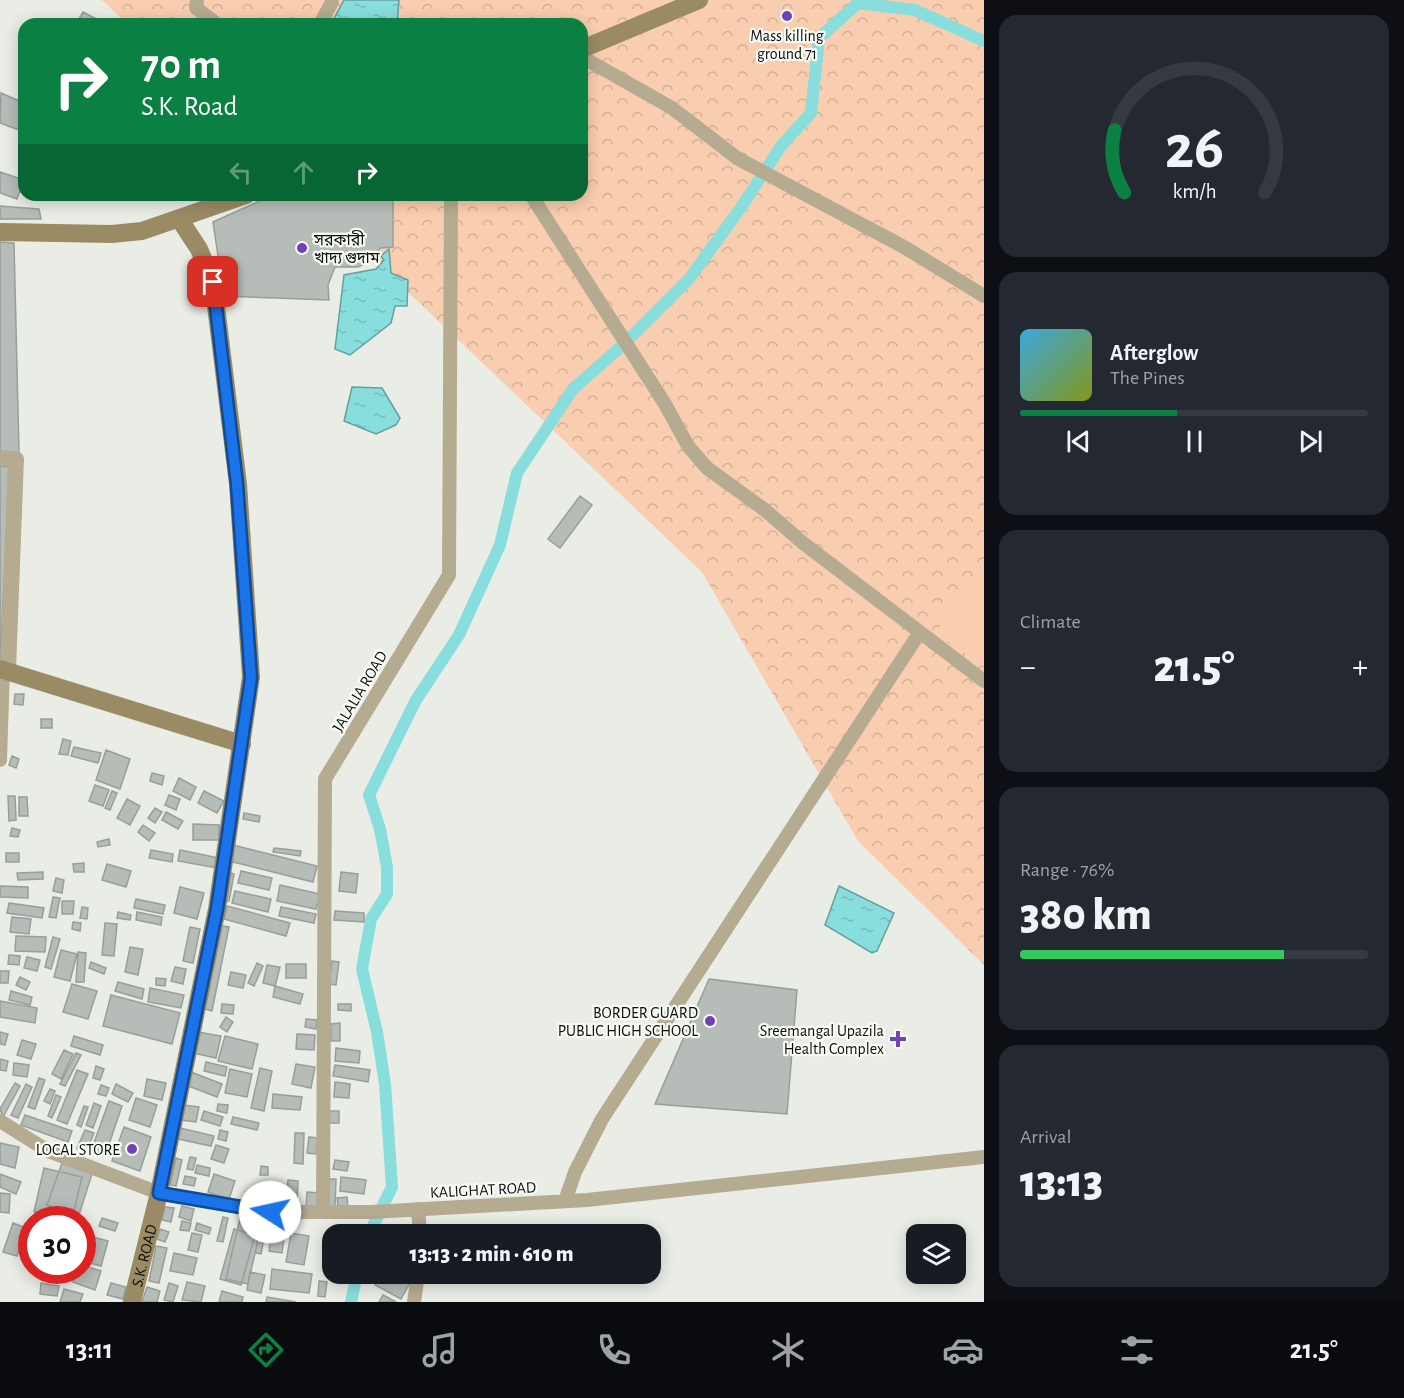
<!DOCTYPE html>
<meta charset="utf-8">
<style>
body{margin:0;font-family:"Alegreya Sans","Noto Sans Bengali",sans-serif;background:#242831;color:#f1f3f6;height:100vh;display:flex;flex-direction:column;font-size:22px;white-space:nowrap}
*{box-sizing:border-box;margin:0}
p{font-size:20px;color:#9ea1a6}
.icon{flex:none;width:33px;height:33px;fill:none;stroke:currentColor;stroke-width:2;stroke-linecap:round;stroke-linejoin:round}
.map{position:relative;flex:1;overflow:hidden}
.drawer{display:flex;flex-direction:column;gap:15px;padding:15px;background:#0d0f14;width:420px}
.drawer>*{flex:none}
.hud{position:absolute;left:18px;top:18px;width:570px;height:183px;border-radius:18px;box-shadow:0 3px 15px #0003;background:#0b8043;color:#fff;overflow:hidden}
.buttons{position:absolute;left:906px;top:1224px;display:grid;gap:12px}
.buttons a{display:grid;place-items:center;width:60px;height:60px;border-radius:12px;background:#171b24;box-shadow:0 3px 15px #0003;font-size:30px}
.speed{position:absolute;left:18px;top:1206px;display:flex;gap:12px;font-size:30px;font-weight:700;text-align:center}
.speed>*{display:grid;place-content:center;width:78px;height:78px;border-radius:50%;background:#171b24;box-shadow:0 3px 15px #0003;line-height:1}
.speed .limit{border:9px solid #d22;background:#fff;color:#111}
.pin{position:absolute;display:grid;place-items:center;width:51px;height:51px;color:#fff;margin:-26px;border-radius:12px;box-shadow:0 3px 9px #0006}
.me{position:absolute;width:66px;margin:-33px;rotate:280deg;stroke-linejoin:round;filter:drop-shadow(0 0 4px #0008)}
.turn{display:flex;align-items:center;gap:21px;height:126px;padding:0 24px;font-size:27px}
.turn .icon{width:78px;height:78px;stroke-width:2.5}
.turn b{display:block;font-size:42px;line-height:51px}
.lanes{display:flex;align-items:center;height:57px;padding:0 24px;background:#0003;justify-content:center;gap:30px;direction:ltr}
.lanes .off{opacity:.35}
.big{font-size:45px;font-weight:800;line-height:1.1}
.drawer .widget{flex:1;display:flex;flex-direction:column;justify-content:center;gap:9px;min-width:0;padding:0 21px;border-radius:18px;background:#242831}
.drawer .dial{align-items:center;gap:0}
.dial svg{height:156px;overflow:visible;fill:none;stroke:#363941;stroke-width:7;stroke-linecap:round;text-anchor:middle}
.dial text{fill:#f1f3f6;stroke:none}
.song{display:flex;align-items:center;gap:18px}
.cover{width:72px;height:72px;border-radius:9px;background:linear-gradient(135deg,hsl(200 70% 55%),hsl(70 70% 35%))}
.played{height:6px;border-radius:3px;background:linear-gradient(90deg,#0b8043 45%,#363941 45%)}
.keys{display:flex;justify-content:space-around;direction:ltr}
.heat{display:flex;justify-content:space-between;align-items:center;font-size:33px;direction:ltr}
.charge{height:9px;border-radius:4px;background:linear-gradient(90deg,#34c759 76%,#363941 0)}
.trip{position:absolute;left:322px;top:1224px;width:339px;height:60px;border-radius:18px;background:#171b24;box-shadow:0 3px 15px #0003;font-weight:800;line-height:60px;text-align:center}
.tab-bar{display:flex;height:96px;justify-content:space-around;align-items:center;background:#090b0e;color:#9ea1a6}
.tab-bar .icon{width:42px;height:42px}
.tab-bar .selected{color:#0b8043}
.tab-bar b{font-size:27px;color:#f1f3f6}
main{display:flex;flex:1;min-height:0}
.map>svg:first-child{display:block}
</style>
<main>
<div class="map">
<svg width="984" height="1302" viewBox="0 0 984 1302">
<defs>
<pattern id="forest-crowns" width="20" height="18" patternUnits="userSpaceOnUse" patternTransform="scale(1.5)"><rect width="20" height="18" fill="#f9cdaf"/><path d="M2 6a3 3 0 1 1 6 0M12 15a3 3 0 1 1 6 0" fill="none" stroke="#d4af95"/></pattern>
<pattern id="water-ripples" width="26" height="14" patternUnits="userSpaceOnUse" patternTransform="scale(1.5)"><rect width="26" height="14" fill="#88dedc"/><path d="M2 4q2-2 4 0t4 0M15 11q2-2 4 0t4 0" fill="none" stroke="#74bdbc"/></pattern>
</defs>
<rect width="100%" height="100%" fill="#eaede6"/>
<path fill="url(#forest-crowns)" d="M102,0H984V559L936,633L984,666V965L858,841L702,572L306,195H582V24H127Z"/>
<path fill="#f9cdaf" d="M984,559V666L936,633Z"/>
<path fill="url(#water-ripples)" stroke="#63a09e" stroke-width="1.5" d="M344,0H399L397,24H331Z
M389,249L391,273L408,280L407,306H395L391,323L350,355L335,349L344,275L376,269L384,260L381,256Z
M352,387L382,388L400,418L396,425L376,434L344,421Z
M839,886L894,913L877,951L872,953L825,925Z"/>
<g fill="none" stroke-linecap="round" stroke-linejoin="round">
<path stroke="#88dedc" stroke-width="12" d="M369,1234L392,1187L385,1084L377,1032L362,969L371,919L387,894V867L380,829L369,795L416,700L459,635L500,545L517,473L573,389L625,343L689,279L742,206L781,146L811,113L819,38L858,3L915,10L984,41
M351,1302L357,1274"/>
</g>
<path fill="#b6bcb8" stroke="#989e9a" stroke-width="1.5" d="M83,12L106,24H76Z
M1,93L24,103V132L0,123Z
M0,172L24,180L17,199L0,193Z
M273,195H393V247L380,248L374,260L358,267H335L328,285L329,300L224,296L213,222Z
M0,206L39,209L41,219H0Z
M0,242L14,243L19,453L0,451Z
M0,466L10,467L0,664Z
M580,496L592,505L560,548L548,539Z
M15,694H24L23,705L14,704Z
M41,719H52V728H41Z
M63,739L71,741L68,755L59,754Z
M74,747L101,753L98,763L71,756Z
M106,750L130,759L120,789L96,780Z
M12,756L19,759L16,768L9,765Z
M152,773L164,776L162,785L150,781Z
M179,778L196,787L190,800L173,791Z
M95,785L109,790L103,806L89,801Z
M112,791L117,793L110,810L105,808Z
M204,791L224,801L217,813L198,803Z
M169,795L180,799L176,810L165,805Z
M8,796H15L16,820L9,821Z
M19,797H27L28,816H19Z
M127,799L140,806L130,825L117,818Z
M155,808L162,812L155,823L148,818Z
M166,812L183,821L178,829L162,820Z
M244,813L260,816L259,822L243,819Z
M193,824L219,825V840H193Z
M143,825L155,833L149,841L138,832Z
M12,828L20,830L18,837L10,836Z
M109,839L110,845L98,847L97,842Z
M233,845L317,866L313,882L229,861Z
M274,848L301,851L300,856L273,852Z
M151,850L173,854L172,862L149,858Z
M180,850L219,858L217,868L178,861Z
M6,853H19V862H6Z
M84,863V872H74L73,864Z
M107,864L131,871L126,887L102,880Z
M241,871L272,878L269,890L238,883Z
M43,872V879L18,880L17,873Z
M341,872L358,874L356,893L339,891Z
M231,873L234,874L229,901H226Z
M56,878L64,880L62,893L53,891Z
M280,885L320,894L316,909L277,901Z
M0,886L28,887V898L0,897Z
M180,887L204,893L197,919L174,913Z
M235,891L271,899L268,912L232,903Z
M53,897L60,898L56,918L49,917Z
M136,899L165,905L163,914L134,908Z
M62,901H74L73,914H62Z
M9,903L44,908L42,918L7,913Z
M227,906L290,923L286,936L224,919Z
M82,907L88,908L87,919L80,918Z
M281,907L316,914L314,923L279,916Z
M335,911L364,913V922L334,920Z
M118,912L131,915L130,920L117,918Z
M137,912L162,917L161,925L136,920Z
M12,917L31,919L29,934L10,932Z
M73,922L81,923L80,931L72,929Z
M105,923L117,924L114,956L102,955Z
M222,926L229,927L212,1011L205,1009Z
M190,927L200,929L193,963L183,961Z
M16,936L46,937L45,952L15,951Z
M53,937L60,939L51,969L45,967Z
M130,947L143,949L138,975L125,972Z
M61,950L77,954L70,981L54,977Z
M78,952L86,953L84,982H76Z
M9,955L20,956L19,965L8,964Z
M27,957L40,960L37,971L24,968Z
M332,961L339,962L336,985L329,984Z
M91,962L106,968L104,974L89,968Z
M257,963L263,966L254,986L248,983Z
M286,964H306V978H286Z
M267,965L280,967L275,986L263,983Z
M175,967L186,969L183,984L171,981Z
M0,971H9L8,983H0Z
M231,972L246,975L243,988L228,985Z
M20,977L30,982L26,990L16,985Z
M156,978L166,979L165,986L156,985Z
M709,979L797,990L787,1114L655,1104Z
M118,982L144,989L142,999L115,991Z
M72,984L97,991L88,1019L63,1012Z
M275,986L303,994L300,1004L273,997Z
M150,988L184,995L181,1008L148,1002Z
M11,991L32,997L30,1005L9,1000Z
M111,995L180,1013L172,1044L103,1026Z
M0,1001L37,1008L35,1023L0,1017Z
M222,1004L234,1005L233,1014L221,1013Z
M338,1004H351V1011L338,1010Z
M226,1017L233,1022L227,1032L220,1027Z
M306,1019L317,1020L316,1029L305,1027Z
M340,1023V1041H331V1024Z
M0,1032L8,1034L5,1045L0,1044Z
M198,1032L221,1036L216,1058L193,1053Z
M297,1034L315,1035L314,1050L296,1049Z
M74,1036L103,1045L100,1055L71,1046Z
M225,1036L258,1044L252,1069L218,1061Z
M22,1040L36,1044L31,1059L17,1055Z
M336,1048L360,1051L359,1063L335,1061Z
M64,1050L73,1054L61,1079L52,1074Z
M76,1053L81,1055L65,1086L60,1084Z
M0,1059L8,1061L6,1071L0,1070Z
M206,1062L227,1067L225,1076L204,1071Z
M14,1063L29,1065L27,1077L13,1075Z
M296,1064L315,1067L311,1088L292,1084Z
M335,1065L370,1070L368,1082L333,1076Z
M96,1066L104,1069L100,1080L93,1078Z
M260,1068L272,1071L264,1111L251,1108Z
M230,1069L252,1074L247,1097L225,1093Z
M77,1070L88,1074L67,1124L57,1120Z
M191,1072L222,1084L217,1097L186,1085Z
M39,1078L45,1080L35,1109L28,1107Z
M147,1079L166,1083L162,1100L144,1096Z
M335,1082L350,1084L349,1098L334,1097Z
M15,1083L20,1086L3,1117L0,1109Z
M26,1084L32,1087L18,1118L11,1115Z
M116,1084L133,1093L128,1102L112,1094Z
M101,1085L109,1088L106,1096L98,1094Z
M50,1089L55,1091L50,1104L44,1101Z
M273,1094L302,1097L300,1110L272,1108Z
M56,1095L61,1097L52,1118L48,1116Z
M136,1098L157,1105L150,1127L129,1120Z
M109,1101L122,1106L105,1156L91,1151Z
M94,1103L101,1106L93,1128L86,1125Z
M218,1104L228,1105L227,1113L217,1111Z
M183,1105L199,1107L196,1122L181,1120Z
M84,1106L88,1107L81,1127L77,1125Z
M204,1111L223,1117L220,1126L201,1120Z
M328,1111H339V1123H327Z
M25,1115L72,1131L68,1142L21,1125Z
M233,1117L259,1123L257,1130L231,1124Z
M124,1127L151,1137L140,1171L112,1161Z
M124,1127L151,1137L140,1171L112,1161Z
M176,1127L214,1136L211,1146L173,1138Z
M85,1130L94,1133L86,1152L77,1148Z
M220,1130L228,1132L226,1141L218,1139Z
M295,1133H304L303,1164L294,1163Z
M309,1137L318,1138L316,1154L307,1153Z
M0,1143L19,1147L15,1168L0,1164Z
M216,1145L229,1149L224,1163L211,1159Z
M190,1157L196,1158L193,1170L187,1169Z
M176,1158L182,1160L176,1186L170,1185Z
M335,1160L349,1162L347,1171L333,1169Z
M62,1163L92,1174L78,1218L47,1205Z
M197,1165L210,1168L209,1176L195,1173Z
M261,1166L268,1167V1175H260Z
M44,1168L82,1177L72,1220L34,1212Z
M0,1174L21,1182L16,1194L0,1187Z
M214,1174L235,1181L229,1199L208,1192Z
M185,1176L196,1178L194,1186L183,1184Z
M341,1177L366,1180L364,1194L340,1191Z
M327,1179H336L335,1207L326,1206Z
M288,1180L298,1181L297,1204L286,1203Z
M307,1192L318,1193L317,1207L306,1206Z
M0,1193L10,1194L9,1213L0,1212Z
M347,1197L348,1207L338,1208L337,1198Z
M182,1206L194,1209L191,1221L179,1217Z
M165,1207L174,1208L171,1222L162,1220Z
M223,1217L228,1218L223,1242L217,1241Z
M102,1218L118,1223L115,1231L99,1226Z
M240,1218L262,1222L248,1284L226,1279Z
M182,1221L191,1223L189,1231L180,1230Z
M262,1222L267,1223L261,1254L255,1253Z
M13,1223L26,1228L17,1256L3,1252Z
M197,1223L211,1228L209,1234L195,1230Z
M272,1228L285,1230L282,1253L269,1251Z
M160,1229L169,1232L165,1242L157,1239Z
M234,1229L255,1235L241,1285L220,1279Z
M192,1233L202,1235L198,1252L188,1250Z
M291,1233L309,1236L304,1265L286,1262Z
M82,1234L108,1241L101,1266L82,1261Z
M156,1246L167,1248L159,1283L149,1281Z
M174,1253L197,1258L193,1275L170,1271Z
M82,1265L101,1271L95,1290L73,1282L78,1270H82Z
M272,1269L312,1274L309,1293L270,1289Z
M250,1272L265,1275L261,1293L247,1290Z
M381,1274H397L411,1281L401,1299L375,1285Z
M319,1281L327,1282L325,1297L318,1296Z
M187,1282L205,1286L201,1302L182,1300Z
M41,1283L59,1286L57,1296L40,1294Z
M111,1283L126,1287L123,1299L107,1295Z
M169,1283L178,1286L173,1302L164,1300Z
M147,1287L160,1291L157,1302H142Z
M64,1289L83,1294L80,1302H60Z
M222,1291L243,1297L242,1302H219Z
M383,1295L396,1302H379Z
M267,1297L296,1302H266Z"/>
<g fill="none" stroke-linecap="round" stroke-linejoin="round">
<path stroke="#b5ab91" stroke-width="14" d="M197,0L196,8L217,24
M320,24L332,2
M582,57L672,108L737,158L904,247L984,296
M531,195L665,404L688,446L707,468L765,510L803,543L984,681
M0,760L3,669
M0,1121L48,1151L159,1193L270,1212H371L587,1200L984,1157
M565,1201L575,1172L602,1119L920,632
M418,1209L420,1234
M323,1212L325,779L449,575L451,195
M414,1302L418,1274"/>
<path stroke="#b5ab91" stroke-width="16" d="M0,458L16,459L8,670"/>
<g stroke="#9a8b64" stroke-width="18">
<path d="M582,49L699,0"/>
<path d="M0,232L112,234L142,231L246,195"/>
<path d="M0,669L242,744"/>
<path id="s1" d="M132,1302L159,1193L217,909L251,677L238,484L213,282L199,249L180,220"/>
</g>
</g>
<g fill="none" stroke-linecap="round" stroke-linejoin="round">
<g stroke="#114b97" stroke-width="15">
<path id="route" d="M213,282L237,484L251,678L217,909L159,1193L270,1212"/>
</g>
<use href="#route" stroke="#1a73e8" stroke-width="10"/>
</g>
<g fill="#6f42ba" stroke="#f8faf4" stroke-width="2">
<circle cx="787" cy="16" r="6"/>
<circle cx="302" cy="248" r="6"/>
<circle cx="710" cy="1021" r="6"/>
<path d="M895 1030h6v6h6v6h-6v6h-6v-6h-6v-6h6z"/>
<circle cx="132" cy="1149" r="6"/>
</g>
<g text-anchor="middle" stroke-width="4.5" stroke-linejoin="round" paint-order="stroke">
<g font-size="16" fill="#0d0e0c" stroke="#f8faf4" text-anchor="end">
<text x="787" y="41" text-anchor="middle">Mass killing<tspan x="787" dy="18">ground 71</tspan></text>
<text x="314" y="245" text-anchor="start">সরকারী<tspan x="314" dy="18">খাদ্য গুদাম</tspan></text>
<text x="698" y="1018">BORDER GUARD<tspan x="698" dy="18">PUBLIC HIGH SCHOOL</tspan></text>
<text x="884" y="1036">Sreemangal Upazila<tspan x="884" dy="18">Health Complex</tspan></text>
<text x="120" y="1155">LOCAL STORE</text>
</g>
<g font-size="16" fill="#0d0e0c" stroke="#f8faf4">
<text transform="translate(359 691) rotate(-59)" y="6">JALALIA ROAD</text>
<text transform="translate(483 1189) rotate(-3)" y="6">KALIGHAT ROAD</text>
<text dy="6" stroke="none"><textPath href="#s1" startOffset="48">S.K. ROAD</textPath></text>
</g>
</g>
</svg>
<div class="buttons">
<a><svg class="icon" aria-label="layers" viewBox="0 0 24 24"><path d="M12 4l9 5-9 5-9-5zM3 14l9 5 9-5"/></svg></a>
</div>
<div class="speed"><div class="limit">30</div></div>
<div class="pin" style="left:213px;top:282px;background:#d93025"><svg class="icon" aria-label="arrive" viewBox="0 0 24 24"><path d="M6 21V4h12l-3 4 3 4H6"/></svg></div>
<svg class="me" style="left:270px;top:1212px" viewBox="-20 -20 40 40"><circle r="19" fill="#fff"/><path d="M0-13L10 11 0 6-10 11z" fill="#1a73e8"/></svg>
<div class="trip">13:13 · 2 min · 610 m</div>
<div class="hud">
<div class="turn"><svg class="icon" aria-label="right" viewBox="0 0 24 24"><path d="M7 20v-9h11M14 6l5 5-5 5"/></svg><div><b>70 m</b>S.K. Road</div></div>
<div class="lanes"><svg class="icon off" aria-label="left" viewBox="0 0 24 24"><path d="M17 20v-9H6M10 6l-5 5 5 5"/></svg><svg class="icon off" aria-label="ahead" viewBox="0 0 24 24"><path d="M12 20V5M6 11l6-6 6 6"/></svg><svg class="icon" aria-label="right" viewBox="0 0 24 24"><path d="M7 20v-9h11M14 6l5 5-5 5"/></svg></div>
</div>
</div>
<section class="drawer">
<div class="widget dial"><svg viewBox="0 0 100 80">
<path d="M14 69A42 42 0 1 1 86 69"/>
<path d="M14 69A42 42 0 0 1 9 37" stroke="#0b8043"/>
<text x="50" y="56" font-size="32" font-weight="700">26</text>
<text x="50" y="72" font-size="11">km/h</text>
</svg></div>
<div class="widget">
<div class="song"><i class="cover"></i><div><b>Afterglow</b><p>The Pines</p></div></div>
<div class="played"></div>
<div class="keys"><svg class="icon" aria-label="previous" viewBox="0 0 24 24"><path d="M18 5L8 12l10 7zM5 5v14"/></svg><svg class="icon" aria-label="pause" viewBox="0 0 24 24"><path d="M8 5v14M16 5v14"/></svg><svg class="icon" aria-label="next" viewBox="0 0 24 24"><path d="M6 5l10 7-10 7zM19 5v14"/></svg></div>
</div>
<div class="widget"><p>Climate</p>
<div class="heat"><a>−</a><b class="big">21.5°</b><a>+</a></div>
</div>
<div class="widget"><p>Range · 76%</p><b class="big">380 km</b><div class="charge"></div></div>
<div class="widget"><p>Arrival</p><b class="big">13:13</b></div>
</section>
</main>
<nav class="tab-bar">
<b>13:11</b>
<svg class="icon selected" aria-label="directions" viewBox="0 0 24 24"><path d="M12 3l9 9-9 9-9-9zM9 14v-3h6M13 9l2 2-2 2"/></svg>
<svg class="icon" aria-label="music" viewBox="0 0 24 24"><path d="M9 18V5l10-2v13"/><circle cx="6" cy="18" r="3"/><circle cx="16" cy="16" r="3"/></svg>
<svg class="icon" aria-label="phone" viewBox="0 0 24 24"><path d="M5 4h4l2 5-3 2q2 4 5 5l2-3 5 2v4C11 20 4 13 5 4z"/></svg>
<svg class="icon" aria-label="climate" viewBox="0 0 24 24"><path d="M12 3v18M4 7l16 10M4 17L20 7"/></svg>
<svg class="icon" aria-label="car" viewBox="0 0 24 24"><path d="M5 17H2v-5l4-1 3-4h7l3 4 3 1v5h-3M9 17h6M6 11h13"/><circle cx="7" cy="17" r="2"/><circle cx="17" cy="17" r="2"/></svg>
<svg class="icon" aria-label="filters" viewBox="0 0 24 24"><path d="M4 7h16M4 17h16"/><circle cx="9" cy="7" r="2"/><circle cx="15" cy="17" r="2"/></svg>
<b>21.5°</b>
</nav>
